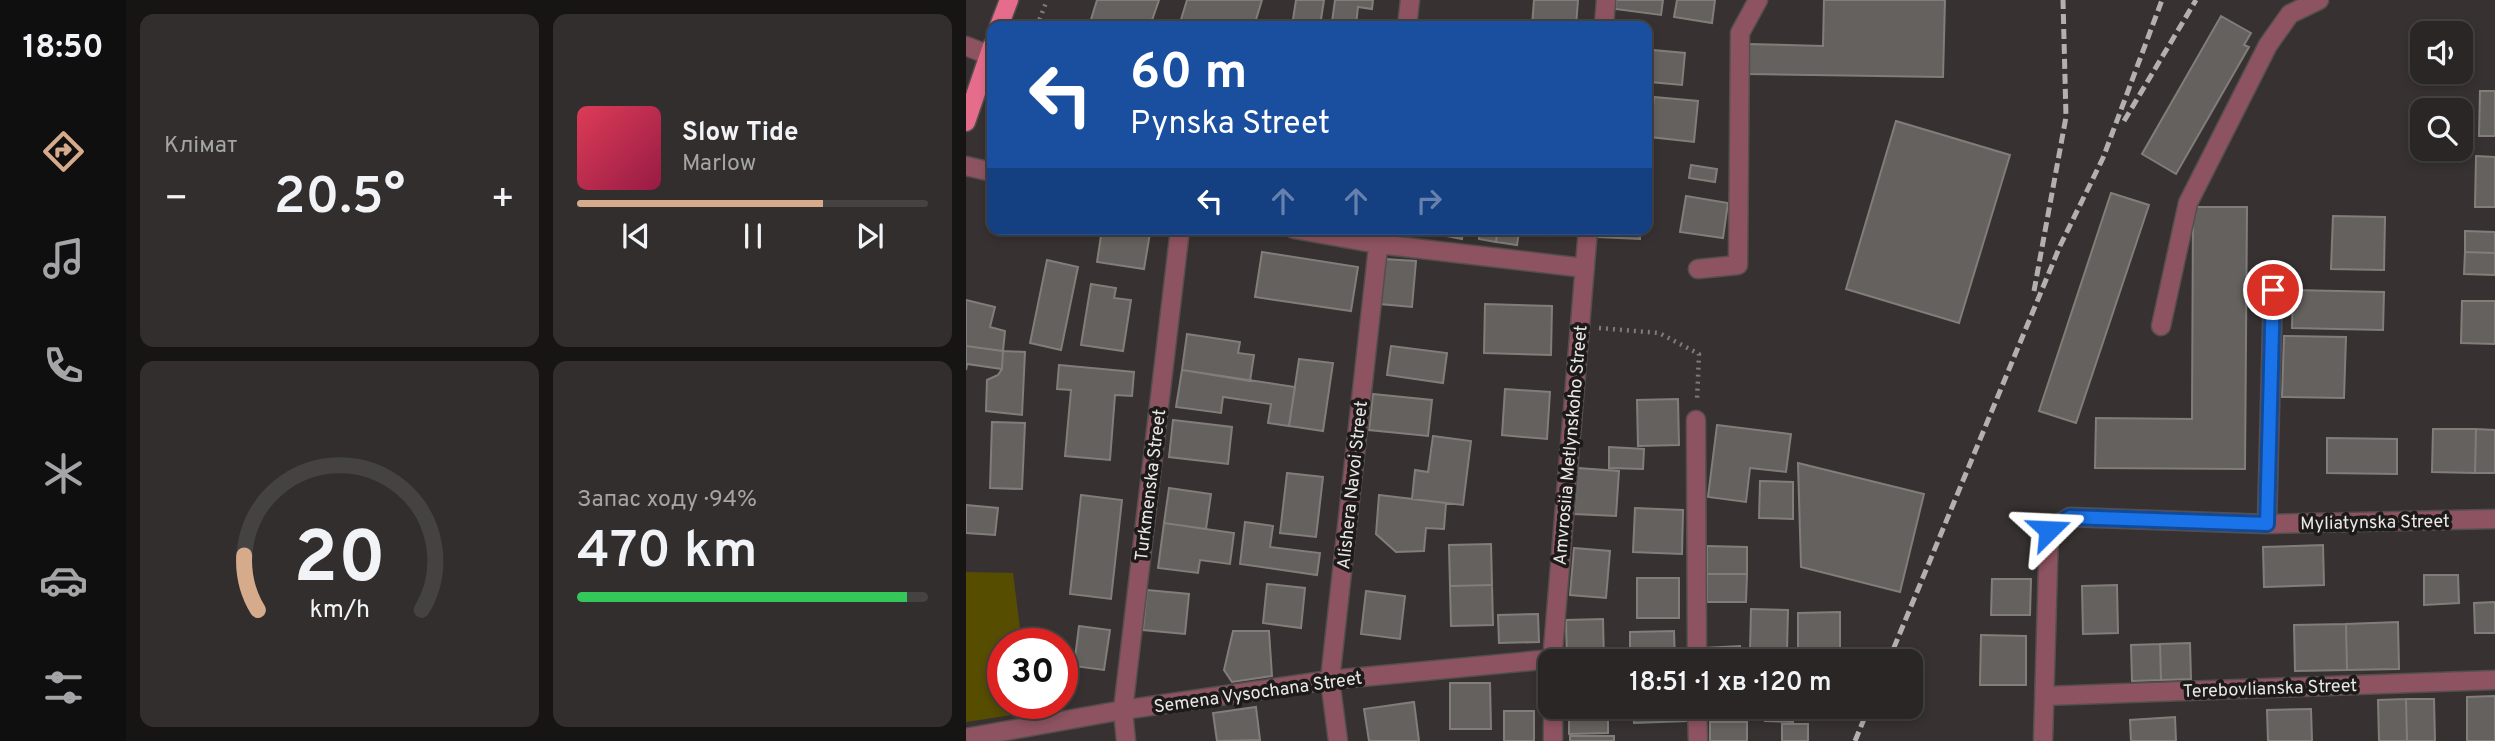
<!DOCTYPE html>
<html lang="uk">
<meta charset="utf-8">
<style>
body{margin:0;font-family:Overpass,sans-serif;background:#312e2d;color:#f1f3f6;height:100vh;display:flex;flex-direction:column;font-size:26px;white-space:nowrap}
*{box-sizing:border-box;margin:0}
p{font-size:23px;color:#a5a5a7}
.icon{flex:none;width:38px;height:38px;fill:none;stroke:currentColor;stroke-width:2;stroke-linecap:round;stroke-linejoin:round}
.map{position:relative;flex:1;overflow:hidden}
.drawer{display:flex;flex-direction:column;gap:14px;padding:14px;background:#171514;width:840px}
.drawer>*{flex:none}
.banner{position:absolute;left:21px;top:21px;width:665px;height:214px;border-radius:14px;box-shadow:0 4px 10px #0003,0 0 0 2px #454342;background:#1a4fa0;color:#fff;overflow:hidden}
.fabs{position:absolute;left:1444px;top:21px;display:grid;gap:14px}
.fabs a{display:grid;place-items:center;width:63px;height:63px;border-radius:14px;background:#292625;box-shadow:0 4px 10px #0003,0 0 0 2px #454342;font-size:35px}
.speed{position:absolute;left:21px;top:628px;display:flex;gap:14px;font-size:35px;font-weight:700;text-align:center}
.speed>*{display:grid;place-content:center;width:91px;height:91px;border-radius:50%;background:#292625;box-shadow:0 4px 10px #0003,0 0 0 2px #454342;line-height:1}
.speed .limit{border:10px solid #d22;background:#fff;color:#111}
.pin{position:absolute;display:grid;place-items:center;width:60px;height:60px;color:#fff;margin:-30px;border:4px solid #fff;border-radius:50%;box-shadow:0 2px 7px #0007}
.me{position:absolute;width:77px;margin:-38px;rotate:69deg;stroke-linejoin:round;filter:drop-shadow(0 0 5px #0008)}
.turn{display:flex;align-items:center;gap:24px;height:147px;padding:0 28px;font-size:32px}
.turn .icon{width:91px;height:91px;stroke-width:2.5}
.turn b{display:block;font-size:49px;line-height:60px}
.lanes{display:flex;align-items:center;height:66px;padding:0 28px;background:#0003;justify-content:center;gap:35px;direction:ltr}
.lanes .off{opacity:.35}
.big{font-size:52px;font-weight:600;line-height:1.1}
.drawer .card{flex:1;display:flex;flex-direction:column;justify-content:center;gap:10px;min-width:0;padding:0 24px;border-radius:14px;background:#312e2d}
.drawer .dial{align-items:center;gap:0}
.dial svg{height:182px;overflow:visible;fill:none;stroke:#454342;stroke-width:7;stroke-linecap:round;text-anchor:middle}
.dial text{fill:#f1f3f6;stroke:none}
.song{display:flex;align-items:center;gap:21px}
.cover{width:84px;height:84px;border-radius:10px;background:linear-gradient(135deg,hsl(350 70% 55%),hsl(340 70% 35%))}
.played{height:7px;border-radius:4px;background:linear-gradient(90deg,#d6ab8b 70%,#454342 70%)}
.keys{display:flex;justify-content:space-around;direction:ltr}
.heat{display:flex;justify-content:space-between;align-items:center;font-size:38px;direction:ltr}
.charge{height:10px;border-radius:5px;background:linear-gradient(90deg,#34c759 94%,#454342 0)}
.drawer .tiles{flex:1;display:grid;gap:14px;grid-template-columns:repeat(2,1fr)}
.trip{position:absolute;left:572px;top:649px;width:385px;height:70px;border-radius:14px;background:#292625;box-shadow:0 4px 10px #0003,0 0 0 2px #454342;font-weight:600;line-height:70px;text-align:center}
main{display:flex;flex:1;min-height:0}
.tab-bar{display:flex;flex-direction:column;width:126px;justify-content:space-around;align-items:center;background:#100f0f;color:#a5a5a7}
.tab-bar .icon{width:49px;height:49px}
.tab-bar .current{color:#d6ab8b}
.tab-bar b{font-size:32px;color:#f1f3f6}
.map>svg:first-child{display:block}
</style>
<main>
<nav class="tab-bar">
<b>18:50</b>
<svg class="icon current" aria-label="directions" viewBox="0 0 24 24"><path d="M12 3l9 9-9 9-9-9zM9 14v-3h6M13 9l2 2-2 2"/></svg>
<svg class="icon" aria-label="music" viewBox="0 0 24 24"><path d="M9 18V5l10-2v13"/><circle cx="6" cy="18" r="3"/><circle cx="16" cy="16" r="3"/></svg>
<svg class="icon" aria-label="phone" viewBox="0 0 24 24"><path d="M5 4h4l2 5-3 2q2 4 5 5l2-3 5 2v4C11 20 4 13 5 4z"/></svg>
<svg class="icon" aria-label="climate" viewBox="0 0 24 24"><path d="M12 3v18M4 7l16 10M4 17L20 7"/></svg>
<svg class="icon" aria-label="car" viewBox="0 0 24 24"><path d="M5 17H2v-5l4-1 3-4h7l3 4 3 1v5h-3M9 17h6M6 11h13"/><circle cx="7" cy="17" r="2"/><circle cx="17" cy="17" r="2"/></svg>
<svg class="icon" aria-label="filters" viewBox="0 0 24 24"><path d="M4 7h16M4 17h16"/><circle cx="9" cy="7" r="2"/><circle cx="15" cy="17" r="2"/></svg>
</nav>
<section class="drawer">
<div class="tiles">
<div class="card"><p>Клімат</p>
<div class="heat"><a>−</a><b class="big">20.5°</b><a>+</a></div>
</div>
<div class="card">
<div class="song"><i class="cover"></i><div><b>Slow Tide</b><p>Marlow</p></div></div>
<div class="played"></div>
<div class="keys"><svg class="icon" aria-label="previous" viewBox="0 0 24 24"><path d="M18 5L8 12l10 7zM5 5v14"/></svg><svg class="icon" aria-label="pause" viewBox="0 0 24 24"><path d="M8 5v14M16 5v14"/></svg><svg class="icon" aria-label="next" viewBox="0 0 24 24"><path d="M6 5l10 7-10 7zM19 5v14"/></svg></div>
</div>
<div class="card dial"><svg viewBox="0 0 100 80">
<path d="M14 69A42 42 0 1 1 86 69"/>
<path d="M14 69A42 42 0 0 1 8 45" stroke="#d6ab8b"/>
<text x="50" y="56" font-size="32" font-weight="700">20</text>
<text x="50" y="72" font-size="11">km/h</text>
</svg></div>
<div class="card"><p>Запас ходу · 94%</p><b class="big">470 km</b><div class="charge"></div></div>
</div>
</section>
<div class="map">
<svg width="1529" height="741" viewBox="0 0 1529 741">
<rect width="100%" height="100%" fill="#373231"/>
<path fill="#564d00" d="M0,572L47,573L56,644H37V704H63L65,712L0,722Z"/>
<path fill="#64615e" stroke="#817e7a" stroke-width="2" d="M131,0H193L184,26H123Z
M221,0H296L288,26H213Z
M330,0H358L354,26H326Z
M369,0H407L406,9L392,7L390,25L366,22Z
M568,0H612L610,26H566Z
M650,0H697L695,15L649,9Z
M711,0H749L746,23L708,17Z
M858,0H979L977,77L782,74V44L857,46Z
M1255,16L1285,33L1278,45L1283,47L1210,174L1176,154Z
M687,50L719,53L716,85L684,82Z
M1514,91H1529V136H1513Z
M688,97L732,101L728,142L684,137Z
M930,121L1044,155L993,323L880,289Z
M1510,156L1529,157V207H1509Z
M725,165L751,169L749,182L723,178Z
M1145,193L1183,205L1110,423L1073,411Z
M720,196L762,203L757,238L714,232Z
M1227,207H1281L1279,469L1129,468L1130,418L1226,419Z
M1367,216L1419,217L1418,270L1365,269Z
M136,229L184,233L178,269L131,262Z
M476,229H497L496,239L475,235Z
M514,229H532L530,242L513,239Z
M532,229H579L578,236L553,232L551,245L530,242Z
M632,229H674V239L632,237Z
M1499,231L1529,232V253L1499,252Z
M296,252L392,267L385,311L289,297Z
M1499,252L1529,253V275L1498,274Z
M418,259L450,261L446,307L414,304Z
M81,260L112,267L95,350L64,343Z
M125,284L150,288L148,298L165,300L157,351L115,345Z
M1327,290L1418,292L1417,330L1326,328Z
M0,300L29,307L24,327L39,331L37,351L0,346Z
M1496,301H1529V344L1495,343Z
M519,304L586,306L585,355L518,353Z
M221,334L274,342L272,353L288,355L284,381L216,370Z
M1318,336L1380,337L1378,398L1316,397Z
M0,346L37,351L36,369L1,364L0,370Z
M425,346L481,353L477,383L421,375Z
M37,351L59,352L56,415L20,411L21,380L32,375L36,369Z
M333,359L367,363L357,431L323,426Z
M93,365L168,372L166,396L149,395L144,460L99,456L105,390L91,389Z
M216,370L329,387L323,426L302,423L305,404L257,397L255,413L210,407Z
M539,389L584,392L581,439L536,435Z
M407,394L466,400L462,436L403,430Z
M712,399L713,445L672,446L671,400Z
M207,420L266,427L262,464L203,457Z
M26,422L59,423L56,489L24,488Z
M751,425L825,434L820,472L784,468L780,502L742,497Z
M1467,429H1510L1509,473L1466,472Z
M1510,429L1529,430V473H1509Z
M467,436L505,441L497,505L446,499L449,470L462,472Z
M1361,438L1431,439V474L1361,473Z
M643,447L678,449L677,469L643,468Z
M832,463L958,494L934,592L835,567Z
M612,468L653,471L650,516L608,514Z
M321,473L357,477L350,537L314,533Z
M794,481L827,482V519L793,518Z
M203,488L245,494L240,529L198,523Z
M115,495L156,500L145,599L104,594Z
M413,495L480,503L478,529L460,528L458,551L430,552L410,534Z
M0,505L32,508L29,535L0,533Z
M669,508L717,510L716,554L667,552Z
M279,522L307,526L304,547L354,553L351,575L274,564Z
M198,523L268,533L264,564L234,560L232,573L192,568Z
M525,544L526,585L484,586L483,545Z
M1357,545L1358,585L1298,587L1297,547Z
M741,546L781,547V574H741Z
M608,548L644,551L640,598L604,595Z
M741,574H781L780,602H741Z
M1458,575H1492L1493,603L1458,605Z
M671,578H713V618H671Z
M1026,579H1065L1064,615H1025Z
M301,584L339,588L335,628L297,623Z
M526,585L527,625L485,626L484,586Z
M1151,585L1152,633L1117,634L1116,586Z
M181,590L223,594L219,634L177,630Z
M400,591L439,596L434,639L395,634Z
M1529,602V633H1509L1508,603Z
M785,609L822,610L821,652L784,651Z
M874,612V662H832V613Z
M572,614L573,642L533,643L532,615Z
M637,619L638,662H601L600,620Z
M1432,622L1433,669L1381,670L1380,624Z
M1380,624L1381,670L1329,671L1328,625Z
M113,626L144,630L138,670L108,666Z
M267,631H303L306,676L266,682L258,670Z
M708,631L709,662H664V632Z
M1015,635L1060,636V685H1014Z
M1224,643L1225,679L1195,680L1194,644Z
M1194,644L1195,680L1166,681L1165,645Z
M774,646V662H738L737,648Z
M484,683H524L525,729H484Z
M1529,696V741H1501V697Z
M1440,699L1441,741H1413L1412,700Z
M1440,699H1468L1469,741H1441Z
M448,702L453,741H403L398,709Z
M290,707L294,740L251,741L247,713Z
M603,707H642V733L603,734Z
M667,707H721L722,721L668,723Z
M799,707H827V722L799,721Z
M1345,709L1346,741H1302L1301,710Z
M538,711H568V741H538Z
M1209,717L1210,741H1165L1164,720Z
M744,722H781V741H744Z
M816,724H842V741H816Z
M604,736H648V741H604Z"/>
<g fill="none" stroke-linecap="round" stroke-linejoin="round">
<g stroke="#544f4e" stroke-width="21">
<path id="minor" d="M441,26L444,0
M638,26L640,0
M0,46L23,55
M0,166L26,172
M328,229L412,244L619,268
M732,269L772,265L774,33L792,0
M1195,326L1222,203L1302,45L1324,14L1353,0
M730,420L731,662
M1301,524L1307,290
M586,662L622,229
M1079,696L1529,680
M587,707V741
M731,707L732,741
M0,738L157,710L364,680L586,659
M160,741L157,710L214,229
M372,741L364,680L414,229
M1077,741L1083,530L1104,517L1301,524L1529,519"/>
</g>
<g stroke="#544f4e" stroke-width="21">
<path id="major" d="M33,26L43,0
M0,122L26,46"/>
</g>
<path stroke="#7f7b7a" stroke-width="4.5" stroke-dasharray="2 5" stroke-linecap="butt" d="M71,26L81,0
M633,328L693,333L733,354L731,401"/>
<use href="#minor" stroke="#8e5360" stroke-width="18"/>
<use href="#major" stroke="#e56c8b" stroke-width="18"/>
<path stroke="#b3b0af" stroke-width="5" stroke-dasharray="10 5" stroke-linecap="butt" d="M1158,121L1230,0
M1068,291L1100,117L1097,0
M922,662L1094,246L1137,158L1196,0
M889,741L903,707"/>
</g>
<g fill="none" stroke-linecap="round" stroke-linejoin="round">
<g stroke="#114b97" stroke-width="18">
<path id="route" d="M1083,530L1104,517L1301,524L1307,290"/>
</g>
<use href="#route" stroke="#1a73e8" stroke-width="12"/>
</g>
<g text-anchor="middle" stroke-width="7" stroke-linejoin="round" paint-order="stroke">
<g font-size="18" fill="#eae7e6" stroke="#1d1b1a">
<text transform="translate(604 445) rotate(-85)" y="6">Amvrosiia Metlynskoho Street</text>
<text transform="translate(184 485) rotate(-83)" y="6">Turkmenska Street</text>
<text transform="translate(386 485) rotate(-84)" y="6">Alishera Navoi Street</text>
<text transform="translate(1409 522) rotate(-1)" y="6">Myliatynska Street</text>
<text transform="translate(1304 688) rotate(-2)" y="6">Terebovlianska Street</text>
<text transform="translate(292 692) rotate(-8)" y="6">Semena Vysochana Street</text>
</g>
</g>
</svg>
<div class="fabs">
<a><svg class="icon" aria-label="sound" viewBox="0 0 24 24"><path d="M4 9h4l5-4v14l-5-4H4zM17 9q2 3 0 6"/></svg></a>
<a><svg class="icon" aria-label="search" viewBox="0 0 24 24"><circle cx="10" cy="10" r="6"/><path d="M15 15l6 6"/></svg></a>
</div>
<div class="speed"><div class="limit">30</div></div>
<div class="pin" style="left:1307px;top:290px;background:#d93025"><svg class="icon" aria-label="arrive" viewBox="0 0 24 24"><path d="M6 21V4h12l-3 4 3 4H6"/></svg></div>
<svg class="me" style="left:1083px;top:530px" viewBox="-20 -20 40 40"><path d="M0-17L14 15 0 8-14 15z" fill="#1a73e8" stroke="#fff" stroke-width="4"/></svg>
<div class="trip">18:51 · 1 хв · 120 m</div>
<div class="banner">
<div class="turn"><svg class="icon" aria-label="left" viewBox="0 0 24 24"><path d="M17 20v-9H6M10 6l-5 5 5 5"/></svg><div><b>60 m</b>Pynska Street</div></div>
<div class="lanes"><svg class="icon" aria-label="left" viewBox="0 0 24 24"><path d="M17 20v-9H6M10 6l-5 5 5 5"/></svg><svg class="icon off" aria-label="ahead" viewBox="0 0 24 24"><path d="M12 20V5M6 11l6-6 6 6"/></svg><svg class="icon off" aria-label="ahead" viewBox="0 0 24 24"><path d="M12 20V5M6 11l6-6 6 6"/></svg><svg class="icon off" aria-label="right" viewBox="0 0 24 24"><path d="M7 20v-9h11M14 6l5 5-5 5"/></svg></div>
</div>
</div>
</main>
